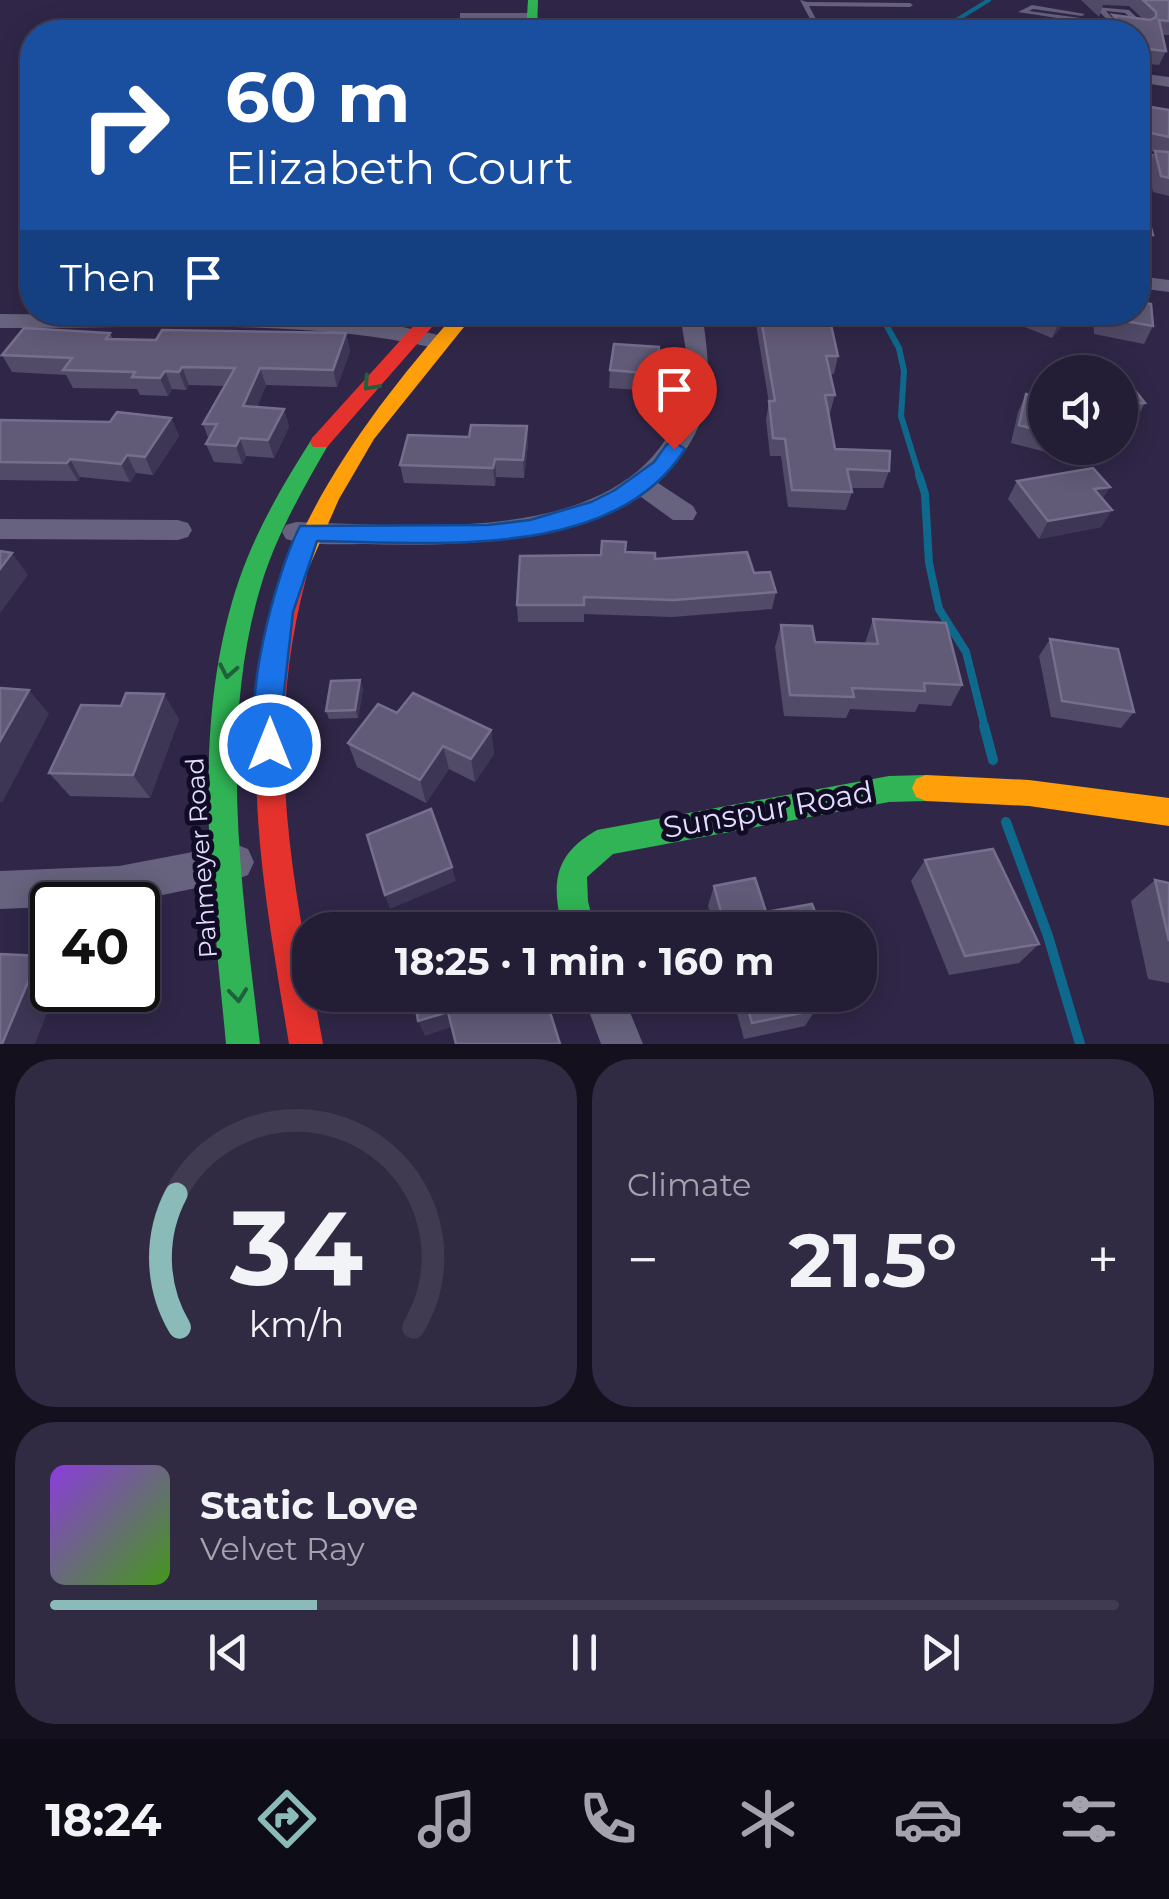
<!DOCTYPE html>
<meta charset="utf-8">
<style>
body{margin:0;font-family:Montserrat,sans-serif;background:#302a42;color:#f1f3f6;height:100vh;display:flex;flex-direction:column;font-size:38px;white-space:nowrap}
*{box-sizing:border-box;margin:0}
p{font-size:32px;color:#a3a2ad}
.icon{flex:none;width:55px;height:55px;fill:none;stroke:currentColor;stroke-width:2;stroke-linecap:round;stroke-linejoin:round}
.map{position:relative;height:1044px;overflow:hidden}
.details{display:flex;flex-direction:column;gap:15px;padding:15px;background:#14101e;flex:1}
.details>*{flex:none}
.banner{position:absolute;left:20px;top:20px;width:1130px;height:305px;border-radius:40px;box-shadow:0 5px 25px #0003,0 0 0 2px #413b51;background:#1a4fa0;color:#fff;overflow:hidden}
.controls{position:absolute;left:1028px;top:355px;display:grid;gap:20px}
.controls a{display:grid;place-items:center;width:110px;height:110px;border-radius:50%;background:#241d36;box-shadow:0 5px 25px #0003,0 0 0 2px #413b51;font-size:50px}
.speed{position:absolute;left:30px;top:882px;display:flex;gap:20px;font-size:50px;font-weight:700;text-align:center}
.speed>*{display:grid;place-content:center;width:130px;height:130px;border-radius:50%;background:#241d36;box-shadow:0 5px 25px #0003,0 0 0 2px #413b51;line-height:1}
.speed .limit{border:5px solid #111;border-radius:15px;background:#fff;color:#111}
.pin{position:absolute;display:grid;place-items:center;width:85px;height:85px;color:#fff;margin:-102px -42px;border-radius:50% 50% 50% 0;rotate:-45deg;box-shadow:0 0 10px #0007}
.pin .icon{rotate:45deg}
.me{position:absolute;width:110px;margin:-55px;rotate:0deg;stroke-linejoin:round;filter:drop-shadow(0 0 8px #0008)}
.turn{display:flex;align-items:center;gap:35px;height:210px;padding:0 40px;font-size:45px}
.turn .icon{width:130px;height:130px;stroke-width:2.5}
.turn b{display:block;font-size:70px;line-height:85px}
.then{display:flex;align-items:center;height:95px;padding:0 40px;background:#0003;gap:20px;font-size:38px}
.big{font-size:75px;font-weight:700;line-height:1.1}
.details .widget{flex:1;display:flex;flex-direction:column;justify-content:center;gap:15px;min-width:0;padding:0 35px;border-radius:40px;background:#302a42}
.details .dial{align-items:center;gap:0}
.dial svg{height:260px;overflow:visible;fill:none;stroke:#413b51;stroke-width:7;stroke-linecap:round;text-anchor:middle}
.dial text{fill:#f1f3f6;stroke:none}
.song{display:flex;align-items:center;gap:30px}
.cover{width:120px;height:120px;border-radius:15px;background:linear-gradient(135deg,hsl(270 70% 55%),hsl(100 70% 35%))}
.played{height:10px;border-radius:5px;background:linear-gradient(90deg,#8bbbb9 25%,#413b51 25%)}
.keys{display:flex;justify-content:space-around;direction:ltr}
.heat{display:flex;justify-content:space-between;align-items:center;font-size:55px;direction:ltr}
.details .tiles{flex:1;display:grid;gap:15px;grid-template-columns:1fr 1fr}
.widget:last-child{grid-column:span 2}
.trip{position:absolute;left:292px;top:912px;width:585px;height:100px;border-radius:40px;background:#241d36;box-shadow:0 5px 25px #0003,0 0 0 2px #413b51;font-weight:700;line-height:100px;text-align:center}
.tabs{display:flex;height:160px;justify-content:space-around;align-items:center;background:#0e0c16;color:#a3a2ad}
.tabs .icon{width:70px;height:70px}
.tabs .selected{color:#8bbbb9}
.tabs b{font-size:45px;color:#f1f3f6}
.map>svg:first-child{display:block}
</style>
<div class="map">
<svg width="1169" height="1044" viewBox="0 0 1169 1044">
<rect width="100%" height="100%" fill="#302748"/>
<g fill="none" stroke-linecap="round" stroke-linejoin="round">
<path stroke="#0e698c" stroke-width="4" d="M937,32L989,0"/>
<path stroke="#0e698c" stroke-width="6" d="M879,312L899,348L904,371L901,416L920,478"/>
<path stroke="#0e698c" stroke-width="8" d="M919,475L925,494L929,563L939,609L966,652L985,728"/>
<path stroke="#0e698c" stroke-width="10" d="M984,726L993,760
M1006,822L1048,936L1080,1044"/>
<path fill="#67627d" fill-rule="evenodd" d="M800,0L807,2L910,3L913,5L910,7L809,6L823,32H817Z
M1032,5L1085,14L1082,16L1033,9L1029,11L1110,22L1096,9V7L1129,10L1148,28L1139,30L1140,27L1125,13L1106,11L1119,25L1116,27L1018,12Z"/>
<path fill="#67627d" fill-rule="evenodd" d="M460,13H531L538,17L531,21L465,20L460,19Z
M1138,73L1169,77V87L1138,82Z
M1138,152L1169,156V166L1138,162Z
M1138,276L1169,280V292L1138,288Z
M680,312H702C713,388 715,425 658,483L693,506L697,513L693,520H673L641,497C553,543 461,547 363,544C338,544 310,546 286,539L282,532L286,525L296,522C421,525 642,551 685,396C692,370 683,339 680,312Z
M0,314L315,317L371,320L443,336L446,341L435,348C298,317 141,329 0,328Z
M0,519L178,520L188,523L192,530L188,537L178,540L0,539Z
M235,844L248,849L254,862L248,875L235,880L119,904L0,909V871L119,866Z
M583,995H623L643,1044H601Z"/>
<path fill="#30b455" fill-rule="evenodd" d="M528,0H538L537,32H526Z
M320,435L330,442C304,487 279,530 263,579C216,727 243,894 260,1044H226C212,893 189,727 239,580C257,528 284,483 313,437Z
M926,775L936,779L940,788L936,797L926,801L889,802L613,854L587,877L588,901L595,930H563C551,884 553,855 597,830L889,776Z"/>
<path fill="#ff9f0a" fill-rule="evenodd" d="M457,312H476L374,439L339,499L303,581H287L283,575C324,474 385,394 457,312Z
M926,775L1029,780L1169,798V826L1029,806L926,801L916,797L912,788L916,779Z"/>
<path fill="#e5322d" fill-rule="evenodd" d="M426,312H445L327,447H313L310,442L313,437Z
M295,566L303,569L307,575C269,715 284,831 310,972V995H314L323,1044H289C262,878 234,741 283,575L287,569Z"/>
</g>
<path fill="#524b68" d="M1081,0H1169V35H1162L1166,51L1159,65L1141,63L1138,60V32H1112L1108,29L1113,15L1143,19L1129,6L1103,5L1099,17Z
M1145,106L1169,110V196L1153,192L1148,167L1155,152L1144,149L1138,122Z
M1138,204L1153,235L1145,252L1138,251Z
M605,312H655L654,315L605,314Z
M754,312H822L825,325L838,356L834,374H830L835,395L830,413H829L835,449L889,471L883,488H851L852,492L846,510L788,507L781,456H770L766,419L769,403Z
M1009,312H1074L1052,338L1007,320Z
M1093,312H1138L1153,326L1144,344L1094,334Z
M110,333L113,339L156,340L346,333L350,351L337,387L266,385L257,407L284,409L289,427L274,458L246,456L242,464L214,462L206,444L209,440L203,424L225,386L189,385L186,390L172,389L168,396L140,395L137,389L73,388L66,375L12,372L2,355Z
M659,347L655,391L609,388L610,370Z
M1120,373L1145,403L1135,421L1120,422Z
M1026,394L1045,399V448H1083L1076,460L1011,443L1018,412Z
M171,418L179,436L153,475L136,473L130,482L80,477L78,481L0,480V420L110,422Z
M527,426L528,444L524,478L496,477L495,486L404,483L400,465L469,437Z
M1017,481L1102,499L1112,510L1101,527L1039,539L1008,499Z
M625,552L655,559L754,573L776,592L772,609L672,617L584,614V622H518L517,605L601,555Z
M873,619L962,685L951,706L919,704L915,712L850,709L846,718L784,716L775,647L781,625L815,642L865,643Z
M1050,639L1134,712L1121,728L1051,717L1039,656Z
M363,689L358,718L329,719L326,711Z
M397,713L491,730L494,754L475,782L449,769L426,803L357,767L348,743Z
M179,719L150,798L70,796L49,773Z
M925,860L1039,944L1019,963L949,975L911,881Z
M1155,880L1169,883V983L1148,979L1131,901Z
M714,886L766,912L822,930H715L708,906Z
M732,995H838L831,1006L816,1009L805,1026L744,1039Z"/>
<path fill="#3e3655" d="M1067,312H1074L1052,338L1060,320Z
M346,333L350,351L337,387L333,370Z
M182,367L189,385L186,390L179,372Z
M260,368L266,385L250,424L243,406Z
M165,371L172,389L168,396L160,378Z
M284,409L289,427L274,458L268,440Z
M171,418L179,436L153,475L145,457Z
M527,426L528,444L524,478L523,460Z
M240,438L246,456L242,464L236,446Z
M127,455L136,473L130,482L121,464Z
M70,459L80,477L78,481L67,463Z
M495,459L496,477L495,486L493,468Z
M1110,487L1099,505L1094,489Z
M1112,510L1101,527L1039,539L1048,521Z
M12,553L28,575L0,613V569Z
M360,680L363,689L358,718L355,710Z
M29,690L49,714L2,803L0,801V741Z
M164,694L179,719L150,798L133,775Z
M491,730L494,754L475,782L471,759Z
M443,746L449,769L426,803L420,780Z
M452,867L456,881L390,909L385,895Z
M39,956L52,966V990H56L35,1044H2Z
M448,1012L454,1026L425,1036L418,1021Z"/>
<path fill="#615b78" stroke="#756f8d" stroke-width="2.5" d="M1143,0H1169V21L1159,20L1166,51L1147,49L1138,39V32H1131L1113,15L1150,20L1156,17V12Z
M1145,106L1169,110V137L1151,133Z
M1155,151L1169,152V178L1161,176Z
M1138,204H1144L1153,235L1138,233Z
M1138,301L1151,304L1153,326L1102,317V312H1138Z
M760,312H822L825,325H831L838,356H826L835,395H825L835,449L890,451L889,471L847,469L852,492L792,490L785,439L773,438L769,401H775Z
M1040,312H1067L1060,320Z
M24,328L110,333L106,339L156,340L162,330L346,333L333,370L260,368L243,406L284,409L268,440L240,438L236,446L206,444L217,424H203L235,368L182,367L179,372L165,371L160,378L132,377L135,372L63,370L72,358L2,355Z
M614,344L659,347L656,374L610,370Z
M1120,373H1121L1145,403L1120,405Z
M1026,394L1045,399V432L1019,425Z
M117,412L171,418L145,457L127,455L121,464L70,459L67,463L0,462V420L110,422Z
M471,425L527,426L523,460L495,459L493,468L400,465L408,435L469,437Z
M1093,468L1110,487L1094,489L1112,510L1048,521L1017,481Z
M602,541L626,542L625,552L655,553V559L747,552L754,573L770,572L776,592L674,600L584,597V605H517L520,556L601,555Z
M0,551L12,553L0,569Z
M873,619L946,623L962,685L924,683L925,691L852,688L854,697L790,695L781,625L812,626L815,642L878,644Z
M1050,639L1118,649L1134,712L1062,701Z
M360,680L355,710L326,711L331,681Z
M0,688L29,690L0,741Z
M126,693L164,694L133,775L49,773L81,705L121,706Z
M413,693L491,730L471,759L443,746L420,780L348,743L378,704L397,713Z
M431,809L452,867L385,895L367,835Z
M993,849L1039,944L965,956L925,860Z
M755,878L766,912L812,904L822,930H726L714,886Z
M1155,880L1169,883V941Z
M502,921L504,930H471Z
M0,954L39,956L2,1044H0Z
M414,995H520L523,1008L546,999L560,1044H456L448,1012L418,1021Z
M744,995H813L811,996L816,1010L752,1023Z"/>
<defs><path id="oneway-chevron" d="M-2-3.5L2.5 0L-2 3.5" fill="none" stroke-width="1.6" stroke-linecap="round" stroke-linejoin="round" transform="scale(2.5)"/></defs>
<g stroke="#20603d">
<use href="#oneway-chevron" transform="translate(370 384) rotate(132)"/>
<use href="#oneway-chevron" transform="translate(228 671) rotate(101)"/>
<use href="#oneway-chevron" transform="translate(238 995) rotate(84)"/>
</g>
<path fill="#1a73e8" stroke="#114b97" stroke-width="2.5" d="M674,442L685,449C614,562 432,542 317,541L293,612L282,710L284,745L280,754L270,757L260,754C239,708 277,570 300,526L488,525L530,520L591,502L615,490L654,462L667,444Z"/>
<g text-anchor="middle" stroke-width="10" stroke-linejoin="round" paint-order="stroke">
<g font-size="25" fill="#e1defc" stroke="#110b25">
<text transform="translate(201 858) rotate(-94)" y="9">Pahmeyer Road</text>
</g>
<g font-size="30" fill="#e1defc" stroke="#110b25">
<text transform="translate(768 810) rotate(-10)" y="10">Sunspur Road</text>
</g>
</g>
</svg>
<div class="controls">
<a><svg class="icon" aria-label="sound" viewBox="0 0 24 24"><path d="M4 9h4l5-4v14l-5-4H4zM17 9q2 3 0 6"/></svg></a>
</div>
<div class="speed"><div class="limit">40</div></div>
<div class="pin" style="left:674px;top:449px;background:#d93025"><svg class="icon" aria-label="arrive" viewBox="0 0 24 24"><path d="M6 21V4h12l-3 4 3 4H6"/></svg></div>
<svg class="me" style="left:270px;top:745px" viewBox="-20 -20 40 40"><circle r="17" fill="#1a73e8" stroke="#fff" stroke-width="3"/><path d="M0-11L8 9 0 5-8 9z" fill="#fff"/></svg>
<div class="trip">18:25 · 1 min · 160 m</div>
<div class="banner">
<div class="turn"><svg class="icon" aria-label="right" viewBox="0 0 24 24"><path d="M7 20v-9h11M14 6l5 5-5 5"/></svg><div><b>60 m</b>Elizabeth Court</div></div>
<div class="then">Then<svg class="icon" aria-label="arrive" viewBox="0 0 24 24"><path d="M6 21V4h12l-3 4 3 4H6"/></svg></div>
</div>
</div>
<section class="details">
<div class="tiles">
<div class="widget dial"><svg viewBox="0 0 100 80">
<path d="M14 69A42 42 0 1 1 86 69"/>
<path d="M14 69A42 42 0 0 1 13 28" stroke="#8bbbb9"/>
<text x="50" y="56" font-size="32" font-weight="700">34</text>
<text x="50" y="72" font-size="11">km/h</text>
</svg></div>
<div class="widget"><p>Climate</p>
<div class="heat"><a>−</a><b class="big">21.5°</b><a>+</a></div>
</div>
<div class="widget">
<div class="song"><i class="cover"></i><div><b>Static Love</b><p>Velvet Ray</p></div></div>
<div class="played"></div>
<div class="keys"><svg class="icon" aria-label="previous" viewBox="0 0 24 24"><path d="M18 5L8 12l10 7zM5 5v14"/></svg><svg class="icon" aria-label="pause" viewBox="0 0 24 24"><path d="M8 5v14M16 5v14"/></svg><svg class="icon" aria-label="next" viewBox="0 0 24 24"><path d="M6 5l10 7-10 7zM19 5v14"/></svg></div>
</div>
</div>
</section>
<nav class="tabs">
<b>18:24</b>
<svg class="icon selected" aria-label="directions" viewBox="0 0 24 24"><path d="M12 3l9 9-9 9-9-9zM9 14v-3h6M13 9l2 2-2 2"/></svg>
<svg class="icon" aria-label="music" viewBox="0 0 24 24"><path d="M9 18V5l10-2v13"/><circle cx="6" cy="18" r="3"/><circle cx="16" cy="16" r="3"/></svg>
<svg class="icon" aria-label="phone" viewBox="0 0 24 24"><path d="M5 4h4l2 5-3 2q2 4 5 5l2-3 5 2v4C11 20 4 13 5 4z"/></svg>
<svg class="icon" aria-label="climate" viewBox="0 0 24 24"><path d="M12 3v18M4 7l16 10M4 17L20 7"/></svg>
<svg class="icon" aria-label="car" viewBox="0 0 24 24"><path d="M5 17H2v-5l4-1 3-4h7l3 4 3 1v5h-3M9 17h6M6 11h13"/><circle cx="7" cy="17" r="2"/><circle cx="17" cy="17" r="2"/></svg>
<svg class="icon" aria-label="filters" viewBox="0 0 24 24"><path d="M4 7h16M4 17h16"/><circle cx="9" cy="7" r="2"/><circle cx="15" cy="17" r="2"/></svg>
</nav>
